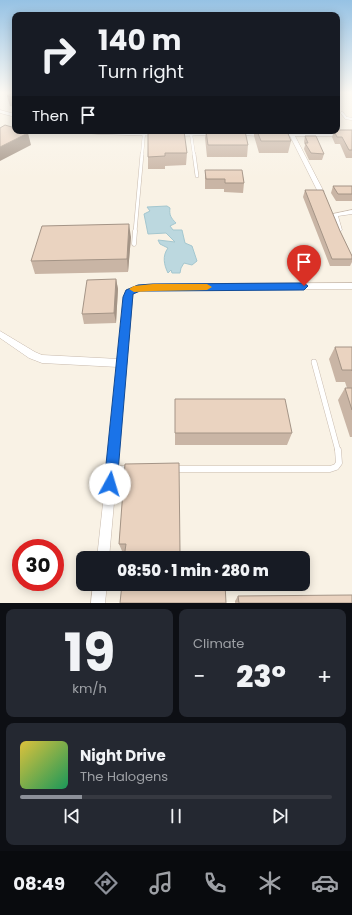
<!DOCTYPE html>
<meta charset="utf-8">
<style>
body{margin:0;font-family:Poppins,sans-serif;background:#242831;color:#f1f3f6;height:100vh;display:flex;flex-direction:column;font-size:15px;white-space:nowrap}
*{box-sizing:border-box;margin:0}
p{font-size:13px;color:#9ea1a6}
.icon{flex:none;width:22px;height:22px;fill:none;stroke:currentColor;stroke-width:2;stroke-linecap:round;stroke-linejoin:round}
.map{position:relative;height:603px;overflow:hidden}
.side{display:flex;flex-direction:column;gap:6px;padding:6px;background:#0d0f14;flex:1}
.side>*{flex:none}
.banner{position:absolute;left:12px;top:12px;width:328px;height:122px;border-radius:8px;box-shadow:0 2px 10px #0003;background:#171b24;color:#f1f3f6;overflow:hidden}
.speed{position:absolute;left:12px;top:539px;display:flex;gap:8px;font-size:20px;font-weight:700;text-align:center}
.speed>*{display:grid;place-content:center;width:52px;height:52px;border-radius:50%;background:#171b24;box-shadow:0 2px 10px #0003;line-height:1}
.speed .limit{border:6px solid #d22;background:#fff;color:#111}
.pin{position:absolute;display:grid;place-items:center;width:34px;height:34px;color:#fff;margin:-41px -17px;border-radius:50% 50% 50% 0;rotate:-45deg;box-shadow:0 0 4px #0007}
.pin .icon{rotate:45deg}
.me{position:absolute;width:44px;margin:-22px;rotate:6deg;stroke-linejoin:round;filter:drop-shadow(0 0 3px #0008)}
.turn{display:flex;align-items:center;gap:14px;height:84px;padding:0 20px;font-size:18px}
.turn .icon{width:52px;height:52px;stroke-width:2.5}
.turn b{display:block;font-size:28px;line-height:34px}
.then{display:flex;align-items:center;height:38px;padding:0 20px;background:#0003;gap:8px;font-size:15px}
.big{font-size:30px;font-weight:800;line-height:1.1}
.side .tile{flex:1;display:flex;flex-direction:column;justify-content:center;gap:6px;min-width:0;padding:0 14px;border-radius:8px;background:#242831}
.side .dial{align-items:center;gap:0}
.dial b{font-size:52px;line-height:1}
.song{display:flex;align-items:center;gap:12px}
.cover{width:48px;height:48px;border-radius:6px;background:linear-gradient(135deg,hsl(50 70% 55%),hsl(150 70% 35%))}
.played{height:4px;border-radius:2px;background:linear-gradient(90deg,#8c9099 20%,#363941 20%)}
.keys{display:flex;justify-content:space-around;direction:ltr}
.heat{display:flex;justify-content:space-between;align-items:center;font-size:22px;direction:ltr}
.side .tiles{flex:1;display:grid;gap:6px;grid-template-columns:1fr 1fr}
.tile:last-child{grid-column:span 2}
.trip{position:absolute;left:76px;top:551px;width:234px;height:40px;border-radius:8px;background:#171b24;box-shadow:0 2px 10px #0003;font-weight:800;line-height:40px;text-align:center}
.tabs{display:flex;height:64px;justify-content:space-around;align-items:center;background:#090b0e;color:#9ea1a6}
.tabs .icon{width:28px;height:28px}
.tabs .current{color:#8c9099}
.tabs b{font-size:18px;color:#f1f3f6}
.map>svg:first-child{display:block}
</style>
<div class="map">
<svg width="352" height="603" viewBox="0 0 352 603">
<rect width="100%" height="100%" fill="#f9f2e5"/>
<path fill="#bcd8df" stroke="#a4c7cf" d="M167,206L170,208C169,215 171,218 176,223L170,226L173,230H182L185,243L192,246L197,261L192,265L184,263L181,268L180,273H172L171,270L168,273C164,265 162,256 168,248L160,244L158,240L175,242L166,233L148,234L144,214L150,211L147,207Z"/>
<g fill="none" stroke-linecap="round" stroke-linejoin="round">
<g stroke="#c8baad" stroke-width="3">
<path id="lane-far4" d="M342,113L346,118L352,119
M191,134L194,155
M142,155L144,133"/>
</g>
<g stroke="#c8baad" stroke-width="4">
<path id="lane-far3" d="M194,154L197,176
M135,232L142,154"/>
</g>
<g stroke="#c8baad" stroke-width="5">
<path id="lane-far2" d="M134,244L135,231"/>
</g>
<g stroke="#c8baad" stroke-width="6">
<path id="lane-far1" d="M314,362L338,451"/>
</g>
<g stroke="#c8baad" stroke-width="7">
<path id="lane" d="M112,469H130
M174,469H330L336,467L339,463L338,450"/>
</g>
<g stroke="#c8baad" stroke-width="1">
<path id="street" d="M0,110L15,114V117L0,113Z
M70,131L159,132L162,134L159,136L98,134L72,132Z
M215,132L217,133V135L175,136L172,134L175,132Z
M235,132H263L266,134L263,136L233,135V133Z
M277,132H352V136H295L324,192L323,193H319L318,192L290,136L275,135V133Z
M352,210V214L338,216L342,230L341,231H337L333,223V214Z
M352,283V289L153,290L139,291L133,294L109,558H97L118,367L42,363L29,358L0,338V331L35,352L42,355L119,359L124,297C129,284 141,285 153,284Z
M93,584H107L105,603H91Z"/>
</g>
<use href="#lane-far4" stroke="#fff" stroke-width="2.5"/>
<use href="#lane-far3" stroke="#fff" stroke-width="3"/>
<use href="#lane-far2" stroke="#fff" stroke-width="4"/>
<use href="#lane-far1" stroke="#fff" stroke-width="5"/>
<use href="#lane" stroke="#fff" stroke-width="6"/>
<use href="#street" fill="#fff" fill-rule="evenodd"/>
</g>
<path fill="#c9b5a5" d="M15,93V107L10,106L7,96Z
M352,130V158H346L340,144H335L332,137L334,131Z
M148,131L187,153L186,165L165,166V169H148Z
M206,131H245L248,145L247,157H207L205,138Z
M254,131H287L291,141L288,153H259L254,136Z
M305,136L324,154L322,160H309L304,149L305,145L304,142Z
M205,170L244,183L243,193L224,192V189H205Z
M333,186L352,194V201H336L331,193Z
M305,190L340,231L352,256V262L350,266H330L303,197Z
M131,237L128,272L35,274L31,261Z
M116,279L118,289L116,323L84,324L82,314Z
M335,347H352V437H350L338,400L345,388H347L345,382H336L329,359Z
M175,399L292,433L287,445H175Z
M125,464L180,553L223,558L122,551L119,544Z
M238,596L352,603H235V601Z"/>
<path fill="#a49486" d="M28,133L31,145L0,161V147Z
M129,224L131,237L128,272L127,259Z
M116,279L118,289L116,323L114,313Z"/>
<path fill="#ead3c0" stroke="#a49486" d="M13,93H15V98L7,96Z
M5,125L15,128V131H23L28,133L0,147V128Z
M337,130H352V150H349L342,137H337L334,131H337Z
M148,131H184L187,153H165V156L148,157Z
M206,131H245L248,145H208Z
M257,131H287L291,141H261Z
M305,136H316L324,154L311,153L305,143H308Z
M205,170H242L244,183H225V179H206Z
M333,186H352V194H338Z
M305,190H323L340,231L352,256V259H332Z
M129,224L127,259L31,261L42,226Z
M116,279L114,313L82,314L87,280Z
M335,347H352V371V370H342Z
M345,388H352V410Z
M175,399H285L292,433H175Z
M179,463L180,553L223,554V558H124L126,544H119L125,464Z
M122,584H225L226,603H120Z
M352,595V603H239L238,596Z"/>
<linearGradient id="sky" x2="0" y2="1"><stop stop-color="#96c2e4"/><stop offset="0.52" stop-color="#fcf9f3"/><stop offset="1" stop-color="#fcf9f3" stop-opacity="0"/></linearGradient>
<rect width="352" height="178" fill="url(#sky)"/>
<path fill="#1a73e8" stroke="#114b97" d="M304,283L308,286L304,290L153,291H140L133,294L117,484L115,488L110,490L106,488L104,484L123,297L126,290L138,285L153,284Z"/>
<path fill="#f59e0b" d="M153,284H207L212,287L207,290L153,291L134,292L129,289L134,286Z"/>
</svg>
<div class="speed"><div class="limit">30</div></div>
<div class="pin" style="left:304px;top:286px;background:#d93025"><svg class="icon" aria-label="arrive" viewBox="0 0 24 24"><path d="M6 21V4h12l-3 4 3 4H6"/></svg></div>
<svg class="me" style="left:110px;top:484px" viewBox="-20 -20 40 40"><circle r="19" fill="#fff"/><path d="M0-13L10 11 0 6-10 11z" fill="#1a73e8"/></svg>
<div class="trip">08:50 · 1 min · 280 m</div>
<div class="banner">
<div class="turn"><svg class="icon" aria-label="right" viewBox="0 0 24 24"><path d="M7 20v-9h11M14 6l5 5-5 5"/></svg><div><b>140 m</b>Turn right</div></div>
<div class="then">Then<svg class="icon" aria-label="arrive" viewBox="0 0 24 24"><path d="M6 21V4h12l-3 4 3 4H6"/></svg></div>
</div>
</div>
<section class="side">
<div class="tiles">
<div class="tile dial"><b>19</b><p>km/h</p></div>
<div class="tile"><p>Climate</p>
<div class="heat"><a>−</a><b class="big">23°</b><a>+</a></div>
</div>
<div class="tile">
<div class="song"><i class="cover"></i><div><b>Night Drive</b><p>The Halogens</p></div></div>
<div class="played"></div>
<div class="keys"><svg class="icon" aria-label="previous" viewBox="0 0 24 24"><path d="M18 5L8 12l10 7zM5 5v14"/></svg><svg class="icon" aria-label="pause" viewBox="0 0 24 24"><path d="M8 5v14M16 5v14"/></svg><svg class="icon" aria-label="next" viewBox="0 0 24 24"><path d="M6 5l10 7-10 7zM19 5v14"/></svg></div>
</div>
</div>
</section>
<nav class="tabs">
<b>08:49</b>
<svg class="icon current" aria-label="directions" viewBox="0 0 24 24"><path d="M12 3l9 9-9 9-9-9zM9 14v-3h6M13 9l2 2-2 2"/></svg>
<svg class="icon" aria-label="music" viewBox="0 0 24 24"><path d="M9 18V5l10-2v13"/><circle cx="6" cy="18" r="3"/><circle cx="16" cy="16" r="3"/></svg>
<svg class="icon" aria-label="phone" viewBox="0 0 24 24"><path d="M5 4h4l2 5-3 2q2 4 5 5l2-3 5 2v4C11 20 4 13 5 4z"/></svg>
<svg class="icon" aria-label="climate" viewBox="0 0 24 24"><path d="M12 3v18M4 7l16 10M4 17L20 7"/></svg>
<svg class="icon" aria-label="car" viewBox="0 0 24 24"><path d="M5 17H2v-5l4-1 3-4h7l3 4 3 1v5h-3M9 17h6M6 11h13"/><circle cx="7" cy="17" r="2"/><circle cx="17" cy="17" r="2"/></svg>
</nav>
